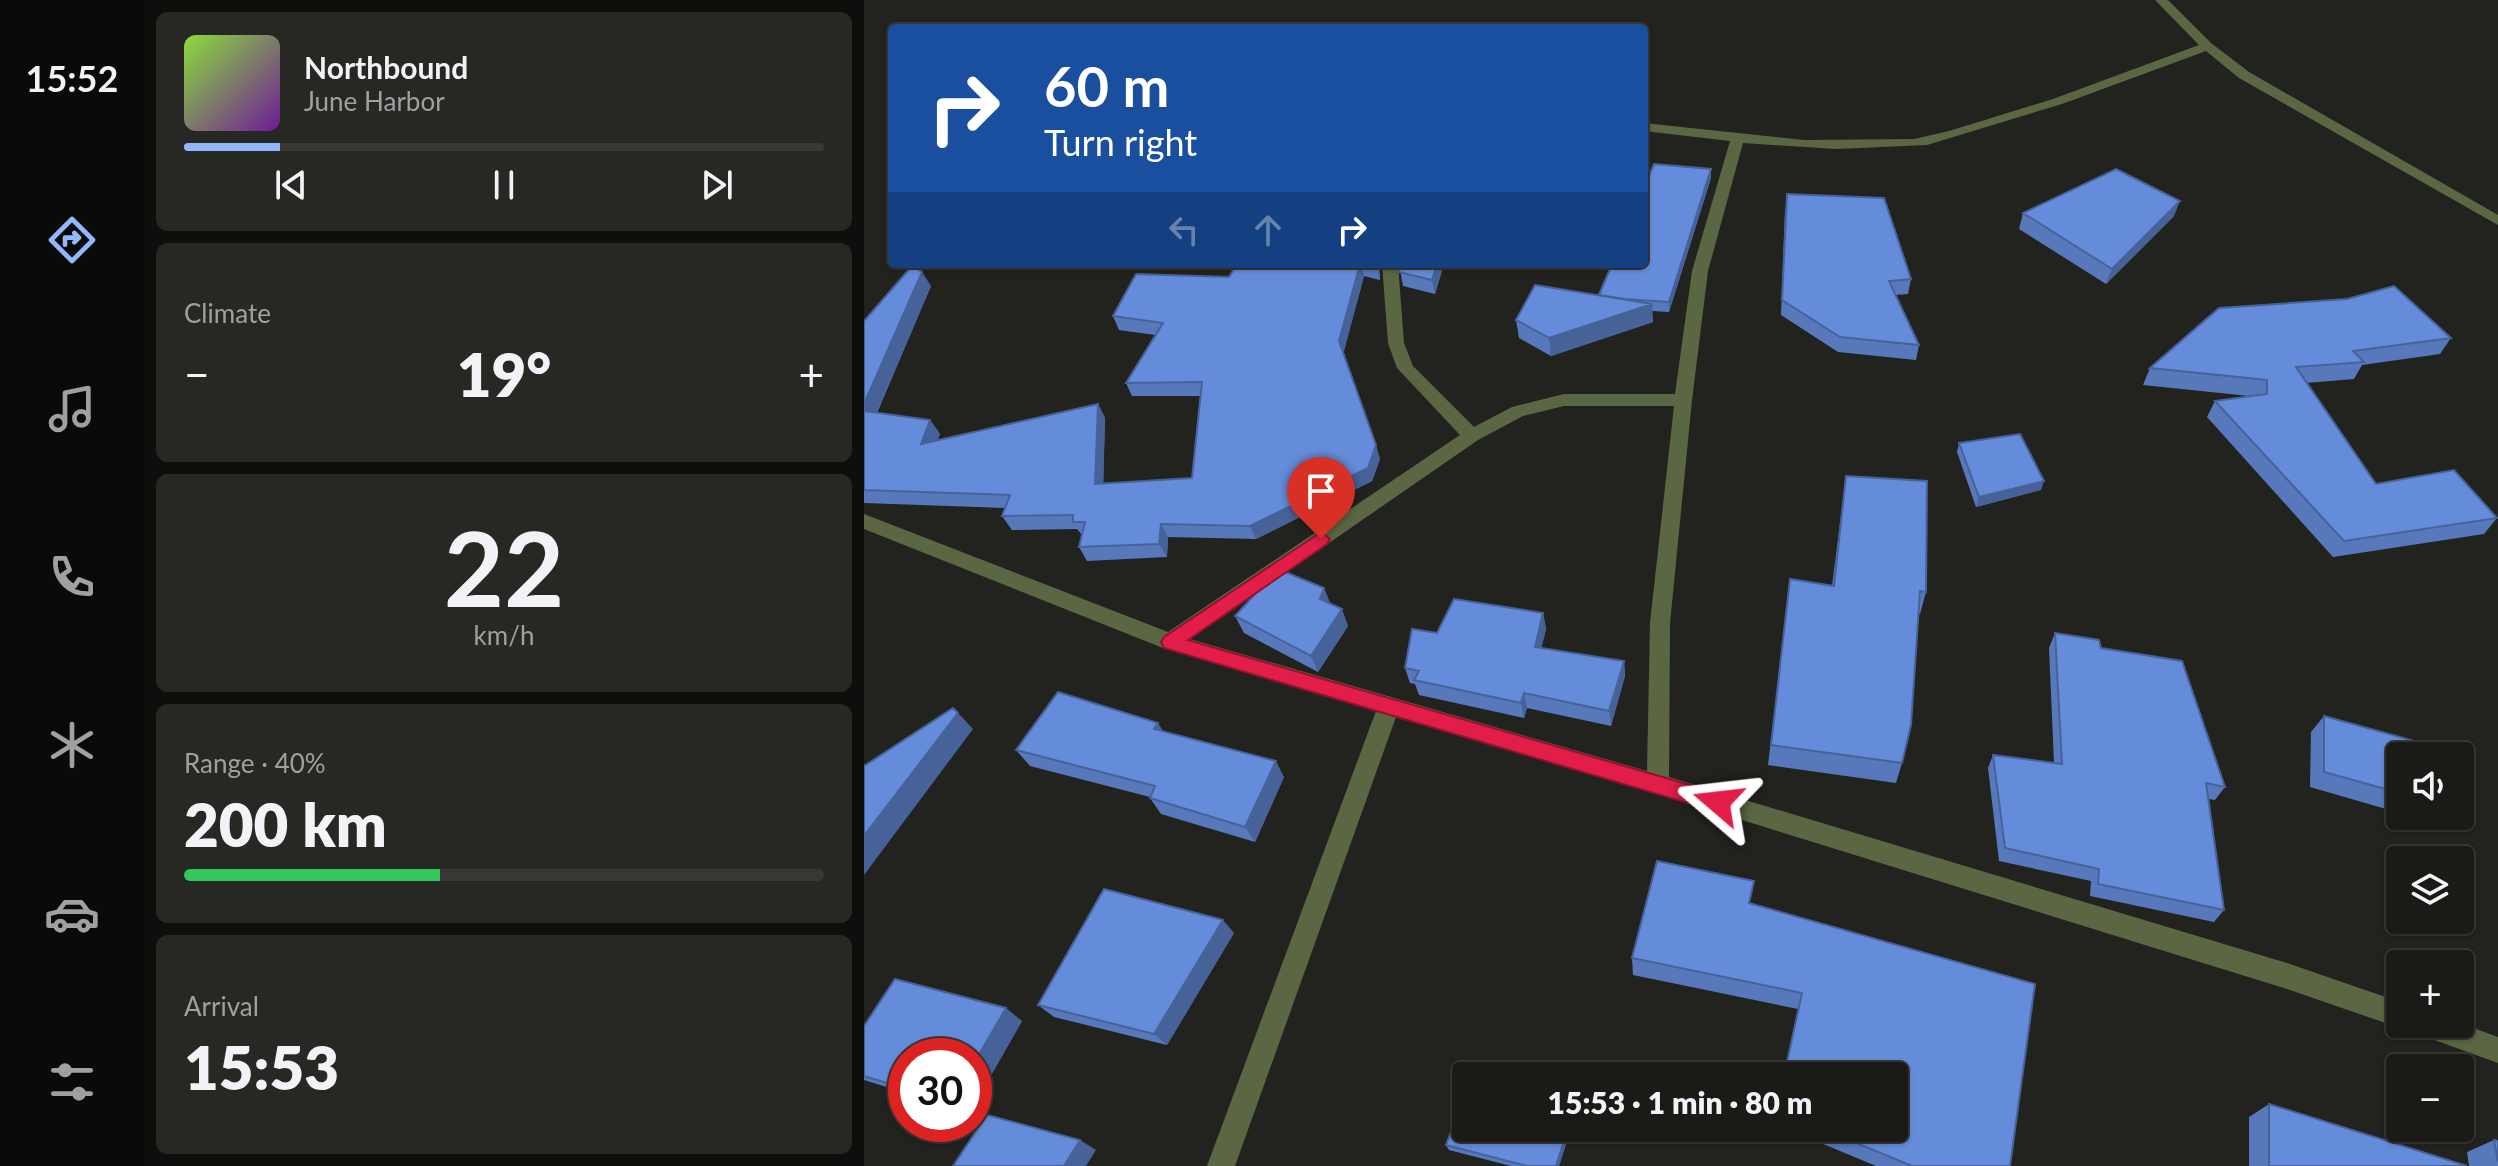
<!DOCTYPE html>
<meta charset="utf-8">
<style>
body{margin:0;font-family:Lato,sans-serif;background:#272724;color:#f1f3f6;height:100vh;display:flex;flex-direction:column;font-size:30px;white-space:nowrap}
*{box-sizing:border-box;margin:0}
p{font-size:26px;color:#9fa1a1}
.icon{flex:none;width:44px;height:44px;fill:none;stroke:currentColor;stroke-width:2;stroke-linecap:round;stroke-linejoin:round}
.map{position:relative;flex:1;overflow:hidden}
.details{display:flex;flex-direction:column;gap:12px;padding:12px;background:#0e0e0d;width:720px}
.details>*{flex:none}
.hud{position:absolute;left:24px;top:24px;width:760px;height:244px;border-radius:8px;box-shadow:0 2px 6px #0004,0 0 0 2px #383836;background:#1a4fa0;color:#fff;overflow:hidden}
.buttons{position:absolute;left:1522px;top:742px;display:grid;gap:16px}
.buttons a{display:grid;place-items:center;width:88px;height:88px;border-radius:8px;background:#1a1a17;box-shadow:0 2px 6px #0004,0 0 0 2px #383836;font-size:40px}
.speed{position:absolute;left:24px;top:1038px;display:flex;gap:16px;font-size:40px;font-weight:700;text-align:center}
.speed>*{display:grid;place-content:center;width:104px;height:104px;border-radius:50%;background:#1a1a17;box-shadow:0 2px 6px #0004,0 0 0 2px #383836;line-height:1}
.speed .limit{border:12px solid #d22;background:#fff;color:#111}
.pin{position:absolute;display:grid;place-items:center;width:68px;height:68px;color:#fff;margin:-82px -34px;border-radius:50% 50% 50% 0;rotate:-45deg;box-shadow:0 0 8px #0007}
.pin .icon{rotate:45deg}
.me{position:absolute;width:88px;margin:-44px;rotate:287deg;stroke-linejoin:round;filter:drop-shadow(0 0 6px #0008)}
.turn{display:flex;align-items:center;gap:28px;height:168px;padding:0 24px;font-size:36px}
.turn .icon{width:104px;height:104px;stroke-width:2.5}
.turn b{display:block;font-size:56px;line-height:68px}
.lanes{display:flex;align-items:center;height:76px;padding:0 24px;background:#0003;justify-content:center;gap:40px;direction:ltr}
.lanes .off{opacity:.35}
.big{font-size:60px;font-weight:800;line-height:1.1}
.details .card{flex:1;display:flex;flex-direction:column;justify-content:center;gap:12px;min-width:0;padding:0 28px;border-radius:12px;background:#272724}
.details .dial{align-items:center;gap:0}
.dial b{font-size:104px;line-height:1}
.song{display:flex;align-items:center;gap:24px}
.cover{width:96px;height:96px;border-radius:12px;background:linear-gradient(135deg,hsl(90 70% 55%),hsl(280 70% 35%))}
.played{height:8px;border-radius:4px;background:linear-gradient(90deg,#93b7fd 15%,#383836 15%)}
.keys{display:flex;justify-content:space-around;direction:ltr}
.heat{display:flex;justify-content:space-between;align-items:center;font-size:44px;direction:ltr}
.charge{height:12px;border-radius:6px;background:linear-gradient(90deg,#34c759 40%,#383836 0)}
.trip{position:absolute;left:588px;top:1062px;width:456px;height:80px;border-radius:8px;background:#1a1a17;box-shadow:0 2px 6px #0004,0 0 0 2px #383836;font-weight:800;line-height:80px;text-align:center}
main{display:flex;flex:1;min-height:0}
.dock{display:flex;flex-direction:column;width:144px;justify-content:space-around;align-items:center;background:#0a0a09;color:#9fa1a1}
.dock .icon{width:56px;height:56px}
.dock .active{color:#93b7fd}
.dock b{font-size:36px;color:#f1f3f6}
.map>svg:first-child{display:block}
</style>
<main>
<nav class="dock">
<b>15:52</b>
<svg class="icon active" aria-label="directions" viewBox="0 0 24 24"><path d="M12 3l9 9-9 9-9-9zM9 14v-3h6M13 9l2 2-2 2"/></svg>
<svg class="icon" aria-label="music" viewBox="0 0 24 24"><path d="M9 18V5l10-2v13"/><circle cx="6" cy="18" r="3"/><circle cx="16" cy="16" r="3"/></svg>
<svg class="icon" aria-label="phone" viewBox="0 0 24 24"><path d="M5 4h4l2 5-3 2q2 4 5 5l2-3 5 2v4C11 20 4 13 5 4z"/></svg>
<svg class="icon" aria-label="climate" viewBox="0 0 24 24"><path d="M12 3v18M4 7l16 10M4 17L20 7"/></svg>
<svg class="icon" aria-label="car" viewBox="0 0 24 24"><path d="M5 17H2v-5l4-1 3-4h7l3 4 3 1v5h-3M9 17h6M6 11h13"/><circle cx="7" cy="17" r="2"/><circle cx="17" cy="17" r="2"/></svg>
<svg class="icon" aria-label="filters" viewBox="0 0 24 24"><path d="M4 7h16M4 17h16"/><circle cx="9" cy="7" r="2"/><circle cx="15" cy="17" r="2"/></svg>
</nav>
<section class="details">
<div class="card">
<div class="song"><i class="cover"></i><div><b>Northbound</b><p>June Harbor</p></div></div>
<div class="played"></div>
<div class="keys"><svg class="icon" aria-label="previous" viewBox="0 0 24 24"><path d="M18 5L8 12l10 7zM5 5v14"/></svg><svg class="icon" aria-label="pause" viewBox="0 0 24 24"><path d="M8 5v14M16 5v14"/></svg><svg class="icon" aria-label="next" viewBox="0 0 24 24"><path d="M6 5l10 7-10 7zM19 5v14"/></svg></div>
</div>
<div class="card"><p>Climate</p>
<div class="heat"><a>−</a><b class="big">19°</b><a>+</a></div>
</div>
<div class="card dial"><b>22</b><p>km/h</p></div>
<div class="card"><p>Range · 40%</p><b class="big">200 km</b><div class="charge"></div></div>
<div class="card"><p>Arrival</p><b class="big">15:53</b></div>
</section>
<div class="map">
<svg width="1634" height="1166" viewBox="0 0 1634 1166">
<rect width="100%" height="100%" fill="#22231f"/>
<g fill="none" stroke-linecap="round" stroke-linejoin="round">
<path fill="#5b6743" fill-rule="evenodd" d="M1291,0H1304L1347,43L1385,72L1634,215V225L1375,78L1342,51L1198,104L1063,145L972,149L879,143L844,271L828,400L806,623L805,777L1423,963L1536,1002V1024H1545L1536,1028L1423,989L794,794L532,717L371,1166H343L512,711L299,648L0,529V514L304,632L596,435L533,368L524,343L518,264H534L540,343L549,366L610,427L648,407L700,394H811L828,271L866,141L780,131V123L940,140L1050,139L1085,131L1189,99L1335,45ZM700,406H810L786,623L783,771L326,639L614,440L659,416Z
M1596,1023L1634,1037V1063L1551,1033L1547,1024Z"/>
</g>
<path fill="#5778bb" d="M847,178L805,312L788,311L789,322L687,356L655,338L652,320L735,295Z
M921,209L1047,279L1044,294L1031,295L1055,345L1052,360L974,352L917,315Z
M1159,213L1310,216L1242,284L1155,229Z
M373,264H516V280L500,276L479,354L516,459L508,481L392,539L304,537L303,557L223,561L215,547L218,535L213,529L148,530L138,516L141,508L0,503V321L67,286L13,413L66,420L76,434L73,440L234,404L241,418L239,484L328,478L336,396H268L262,383L291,335L255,330L249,316L365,277Z
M535,264H580L571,294L539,286Z
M1587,338L1576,354L1498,365L1490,379L1442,383L1512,484L1633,518L1620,534L1469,557L1343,417L1351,401L1385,396L1279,385L1286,368Z
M1095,443L1177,490L1112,507L1093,452Z
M982,476L1062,592L1056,614H1054L1038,763L1032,783L904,765L926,579L968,586Z
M460,588L466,604L484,626L454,672L380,633L371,616Z
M679,613L682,629L677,648L760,661L761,676L747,726L663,708L660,718L555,695L551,684L546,683L541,668L573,633Z
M1191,633L1237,648L1361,787L1351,800L1345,799L1360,910L1350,922L1226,896L1227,881L1135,861L1124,768L1129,755L1190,763L1185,648Z
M1460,716L1536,756V813L1446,787L1447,732Z
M299,732L420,777L391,842L297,814L286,798V797L166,766L152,750Z
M887,903L1146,1166H1012L921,1128H1030L934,1009L769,975L768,958Z
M370,933L303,1045L190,1017L174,1005Z
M158,1021L110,1105V1056H42V1093L0,1080V1026Z
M1405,1104L1603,1166H1385V1117Z
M602,1128H707L695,1166H647L585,1150L582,1145Z
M1630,1140L1634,1141V1166H1605L1603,1152Z"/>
<path fill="#476299" d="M847,169V178L805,312V302Z
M1316,201L1310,216L1242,284L1248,269Z
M496,264H497L500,276L479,355L475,341Z
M513,264H516V280L513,266Z
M573,264H580L571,294L568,280Z
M58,272L67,286L7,425L0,415V404Z
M788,304L789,322L687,356L685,338Z
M234,404L241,418L239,498L231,484Z
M66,420L76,434L67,458L57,444Z
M512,445L516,459L508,481L392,539L386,526Z
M1180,481L1177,490L1112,507L1115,497Z
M297,524L304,537L303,557L295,544Z
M460,588L467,605L456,599Z
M478,609L484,626L454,672L447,656Z
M679,613L682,629L674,663L671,647Z
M760,661L761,676L747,726L745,711Z
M660,693L663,708L660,718L657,703Z
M94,713L109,729L0,875V836Z
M294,723L304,739L290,729Z
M412,761L420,777L391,842L381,827Z
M359,920L370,933L303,1045L290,1034Z
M142,1008L158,1021L110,1105V1063Z
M704,1128H707L695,1166H692Z
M216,1140L232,1150L222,1166H200Z"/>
<path fill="#658cda" stroke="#476299" stroke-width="2" d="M790,164L847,169L805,302L761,299L735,295L748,264H780V187Z
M1252,169L1316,201L1248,269L1159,213Z
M923,194L1020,198L1047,279L1025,281L1055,345L976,337L918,300Z
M373,264H496L475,341L512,445L504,468L386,526L297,524L295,544L215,547L221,522H209V515L138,516L146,495L0,490V411L66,420L57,444L234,404L231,484L328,478L338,382L262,383L299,323L249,316L272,274L365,277Z
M535,264H573L568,280L535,272Z
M48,266L58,272L0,404V321Z
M671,285L788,304L685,338L652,320Z
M1530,286L1587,338L1489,351L1500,362L1432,367L1512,484L1590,470L1633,518L1480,541L1351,401L1403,394V380L1286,368L1355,308L1483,299Z
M1156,434L1180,481L1115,497L1095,443Z
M982,476L1063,481L1062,592L1056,591L1047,725L1038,763L907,745L926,579L970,586Z
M414,569L460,588L456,599L478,609L447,656L371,616Z
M590,599L679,613L671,647L760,661L745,711L660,693L657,703L550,680L555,671L541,668L548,629L573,633Z
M1191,633L1235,640L1237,648L1318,661L1361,787L1342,783L1360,910L1234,884L1235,869L1141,848L1129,755L1198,764Z
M194,692L294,723L290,729L412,761L381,827L286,798L291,786L152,750Z
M89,708L94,713L0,836V766Z
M1460,716L1561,744L1562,756H1536V793L1460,772Z
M793,861L890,881L885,903L1171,984L1146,1166H1048L956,1128H1030V1076H920L938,993L768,958Z
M240,889L359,920L290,1034L174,1005Z
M31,979L142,1008L110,1063V1056H42V1089L0,1076V1026Z
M602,1091V1128H704L692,1166H663L582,1145Z
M1405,1104L1603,1166H1405Z
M123,1115L216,1140L200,1166H89Z
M1630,1140L1634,1141V1162Z"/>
<path fill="#e11d48" stroke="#92132f" stroke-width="2" d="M457,532L466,539L463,544L324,640L854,793L862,796L865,802L862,809L854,812L300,648L297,642L300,637Z"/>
</svg>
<div class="buttons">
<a><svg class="icon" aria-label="sound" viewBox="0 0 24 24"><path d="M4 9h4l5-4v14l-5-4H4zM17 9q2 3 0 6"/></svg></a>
<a><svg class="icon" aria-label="layers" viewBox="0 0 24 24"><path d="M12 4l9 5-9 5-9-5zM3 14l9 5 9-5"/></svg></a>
<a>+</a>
<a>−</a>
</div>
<div class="speed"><div class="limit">30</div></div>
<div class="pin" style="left:457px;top:539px;background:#d93025"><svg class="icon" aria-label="arrive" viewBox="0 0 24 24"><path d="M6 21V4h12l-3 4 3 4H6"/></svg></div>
<svg class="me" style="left:854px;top:802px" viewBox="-20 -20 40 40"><path d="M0-17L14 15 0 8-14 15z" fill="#e11d48" stroke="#fff" stroke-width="4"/></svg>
<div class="trip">15:53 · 1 min · 80 m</div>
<div class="hud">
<div class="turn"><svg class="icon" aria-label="right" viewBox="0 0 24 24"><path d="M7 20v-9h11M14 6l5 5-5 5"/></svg><div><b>60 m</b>Turn right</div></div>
<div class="lanes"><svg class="icon off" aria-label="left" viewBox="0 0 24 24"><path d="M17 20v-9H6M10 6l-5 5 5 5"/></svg><svg class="icon off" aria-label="ahead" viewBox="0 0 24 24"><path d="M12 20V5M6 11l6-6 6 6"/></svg><svg class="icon" aria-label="right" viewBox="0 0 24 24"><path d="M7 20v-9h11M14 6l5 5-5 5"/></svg></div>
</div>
</div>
</main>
